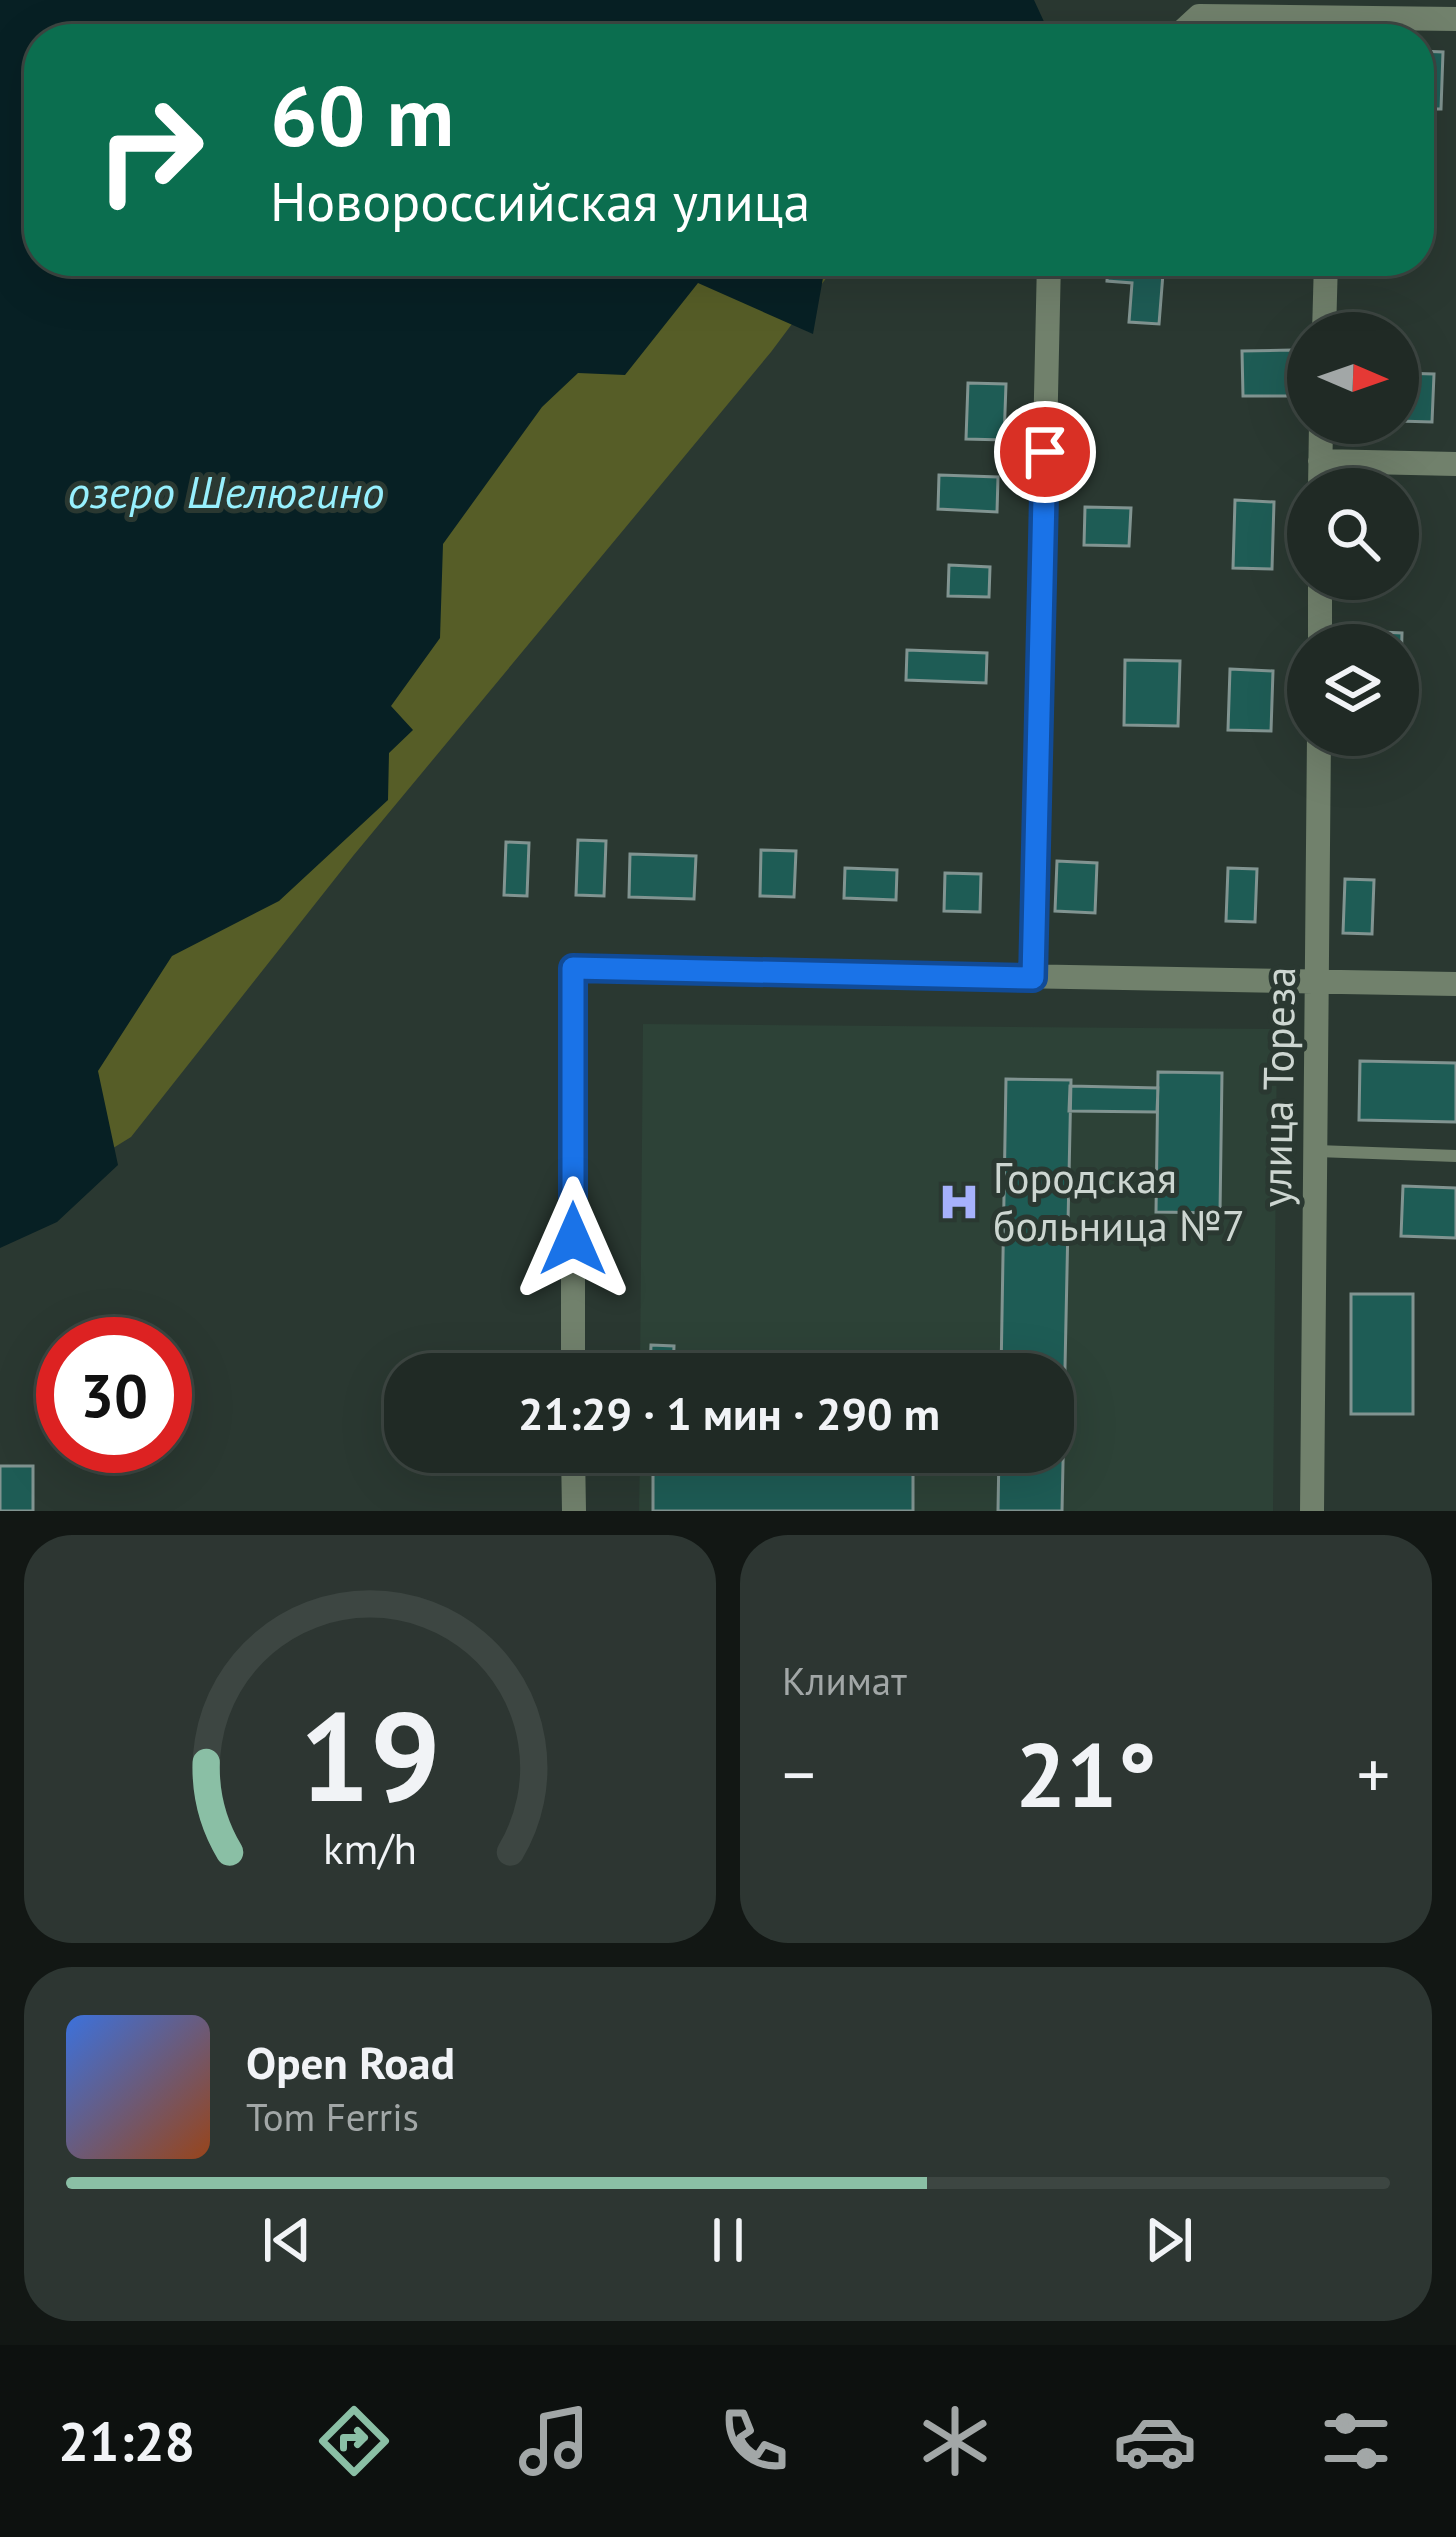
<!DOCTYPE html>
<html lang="ru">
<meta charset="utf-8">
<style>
body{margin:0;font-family:"PT Sans",sans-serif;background:#2d3632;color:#f1f3f6;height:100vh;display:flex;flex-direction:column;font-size:45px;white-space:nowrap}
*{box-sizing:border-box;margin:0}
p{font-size:39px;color:#a2a7a7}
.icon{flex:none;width:66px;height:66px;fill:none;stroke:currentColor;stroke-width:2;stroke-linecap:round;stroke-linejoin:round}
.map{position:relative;height:1511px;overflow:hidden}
.side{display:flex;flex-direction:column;gap:24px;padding:24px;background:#121714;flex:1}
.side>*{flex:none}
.hud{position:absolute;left:24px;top:24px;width:1410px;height:252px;border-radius:48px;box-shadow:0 12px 48px #0002,0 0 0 3px #3d4642;background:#0b6e4f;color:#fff;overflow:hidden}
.needle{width:78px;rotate:92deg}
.fabs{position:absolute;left:1287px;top:312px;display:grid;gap:24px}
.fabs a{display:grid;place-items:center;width:132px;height:132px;border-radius:50%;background:#202a25;box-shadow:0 12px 48px #0002,0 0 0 3px #3d4642;font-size:60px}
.speed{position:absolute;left:36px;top:1317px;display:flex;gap:24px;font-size:60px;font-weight:700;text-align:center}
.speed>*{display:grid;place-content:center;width:156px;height:156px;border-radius:50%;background:#202a25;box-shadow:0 12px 48px #0002,0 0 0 3px #3d4642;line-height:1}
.speed .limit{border:18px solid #d22;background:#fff;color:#111}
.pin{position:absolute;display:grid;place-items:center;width:102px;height:102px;color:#fff;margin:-51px;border:6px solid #fff;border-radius:50%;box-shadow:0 3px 12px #0007}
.me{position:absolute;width:132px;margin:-66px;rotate:0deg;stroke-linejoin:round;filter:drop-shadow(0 0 9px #0008)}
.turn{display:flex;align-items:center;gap:42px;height:252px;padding:0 48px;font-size:54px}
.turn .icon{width:156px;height:156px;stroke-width:2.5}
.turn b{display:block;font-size:84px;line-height:102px}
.big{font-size:90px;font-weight:600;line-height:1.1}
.side .tile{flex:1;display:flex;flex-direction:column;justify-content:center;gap:18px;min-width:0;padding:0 42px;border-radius:48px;background:#2d3632}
.side .dial{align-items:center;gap:0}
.dial svg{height:312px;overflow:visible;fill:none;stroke:#3d4642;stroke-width:7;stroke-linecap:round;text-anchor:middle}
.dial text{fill:#f1f3f6;stroke:none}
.song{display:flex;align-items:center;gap:36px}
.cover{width:144px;height:144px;border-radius:18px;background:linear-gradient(135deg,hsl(220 70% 55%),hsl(20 70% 35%))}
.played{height:12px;border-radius:6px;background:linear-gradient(90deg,#8abfa5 65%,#3d4642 65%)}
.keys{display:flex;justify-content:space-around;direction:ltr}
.heat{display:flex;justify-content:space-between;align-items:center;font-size:66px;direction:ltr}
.side .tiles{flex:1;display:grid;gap:24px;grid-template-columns:1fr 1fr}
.tile:last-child{grid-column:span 2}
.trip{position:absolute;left:384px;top:1353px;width:690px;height:120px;border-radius:48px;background:#202a25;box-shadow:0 12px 48px #0002,0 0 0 3px #3d4642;font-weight:600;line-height:120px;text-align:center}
.dock{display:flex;height:192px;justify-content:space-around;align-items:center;background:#0d110f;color:#a2a7a7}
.dock .icon{width:84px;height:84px}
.dock .active{color:#8abfa5}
.dock b{font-size:54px;color:#f1f3f6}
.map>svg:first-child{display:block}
</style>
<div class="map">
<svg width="1456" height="1511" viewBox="0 0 1456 1511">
<rect width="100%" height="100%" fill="#2a3831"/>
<path fill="#2d4237" d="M643,1024L1277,1029L1273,1511H639L640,1452H1053V1374H640Z"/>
<path fill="#565d27" d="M0,0H1033L1004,39H39V261H839L771,352L353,856L131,1137L0,1218Z"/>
<path fill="#072024" d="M0,0H1034L1046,26L1002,39H686L683,25L660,24L644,39H39V261H826L813,334L698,283L625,375L578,373L542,407L443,544L440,638L391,706L413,730L389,753L388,800L279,901L172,956L98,1071L118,1165L57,1222L0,1248Z"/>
<path fill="#1e5c55" stroke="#819491" stroke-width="3" d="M1419,51L1443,52L1441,109H1419Z
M1108,261H1164L1159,324L1129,322L1132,283L1107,281Z
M1243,261H1288L1287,270L1242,268Z
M1291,350V396H1243L1242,351Z
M1398,373L1434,374L1432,422L1398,421Z
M968,383L1006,384L1004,440L966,439Z
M939,475L998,477L997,512L938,509Z
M1235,500L1274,502L1272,569L1233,568Z
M1085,507L1131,508L1129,546L1084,545Z
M949,565L990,567L989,597L948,596Z
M1359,631L1402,633L1401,671L1398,645H1359Z
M907,650L987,653L986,683L906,680Z
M1125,660L1180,661L1178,726L1124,725Z
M1230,669L1273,671L1271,731L1228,730Z
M578,840L606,841L604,896L576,895Z
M506,842L529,843L527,896L504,895Z
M761,850L796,851L794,897L760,896Z
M630,854L696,856L694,899L629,897Z
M1057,861L1097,863L1095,913L1055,911Z
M845,868L897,870L896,900L844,898Z
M1228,868L1257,869L1255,922L1226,921Z
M945,873L981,874L980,912L944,911Z
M1345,879L1374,880L1372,934L1343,933Z
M1360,1061L1456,1063V1122L1359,1120Z
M1158,1072L1222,1073L1220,1213L1156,1212Z
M1006,1079L1071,1080L1062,1511H998L999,1452H1053V1374H1001Z
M1070,1086L1158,1088L1157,1112L1069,1111Z
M1403,1186L1456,1188V1238L1401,1236Z
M1351,1294H1413V1414H1351Z
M651,1345L674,1346L673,1374H650Z
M0,1466H33V1511H0Z
M653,1469H913V1511H653Z"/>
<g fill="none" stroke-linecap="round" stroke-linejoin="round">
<path stroke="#71816c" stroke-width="12" d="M1317,1151L1456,1156"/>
<path stroke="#71816c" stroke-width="24" d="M1174,39L1199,16L1456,19
M1324,333L1326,261
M1320,461L1456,464
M1320,489L1321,423
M1320,645V579
M1033,978L1049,261
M573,1374V968L1456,984
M573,1452L574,1511
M1312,1511L1319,735"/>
</g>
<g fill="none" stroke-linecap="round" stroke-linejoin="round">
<g stroke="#114b97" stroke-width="30">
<path id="route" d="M573,1239V968L1033,978L1045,452"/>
</g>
<use href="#route" stroke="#1a73e8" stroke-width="21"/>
</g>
<defs>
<g id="hospital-bare" transform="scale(3.24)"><path d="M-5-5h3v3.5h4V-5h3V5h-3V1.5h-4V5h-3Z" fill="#a6b1fc" stroke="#2a3831" stroke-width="2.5" paint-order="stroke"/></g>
</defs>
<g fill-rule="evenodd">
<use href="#hospital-bare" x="959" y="1202"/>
</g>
<g text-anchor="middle" stroke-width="10" stroke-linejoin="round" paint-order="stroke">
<g font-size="42" fill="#cdd6d1" stroke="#2a3831">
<text transform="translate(1278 1087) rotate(-89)" y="15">улица Тореза</text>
</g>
<g font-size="42" fill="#cdd6d1" stroke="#2a3831" text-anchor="start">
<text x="993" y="1193">Городская<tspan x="993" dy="48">больница №7</tspan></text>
</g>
<g font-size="45" font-style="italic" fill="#97f0fe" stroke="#2a3831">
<text x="226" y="508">озеро Шелюгино</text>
</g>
</g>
</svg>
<div class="fabs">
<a><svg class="needle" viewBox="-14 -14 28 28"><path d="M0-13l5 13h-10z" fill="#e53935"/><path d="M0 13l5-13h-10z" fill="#a2a7a7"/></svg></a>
<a><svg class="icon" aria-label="search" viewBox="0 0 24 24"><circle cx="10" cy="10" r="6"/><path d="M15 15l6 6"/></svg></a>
<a><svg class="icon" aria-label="layers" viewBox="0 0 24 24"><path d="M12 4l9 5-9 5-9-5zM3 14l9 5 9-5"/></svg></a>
</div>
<div class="speed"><div class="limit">30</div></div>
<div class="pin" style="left:1045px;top:452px;background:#d93025"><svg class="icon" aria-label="arrive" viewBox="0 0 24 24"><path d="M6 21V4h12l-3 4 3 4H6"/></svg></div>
<svg class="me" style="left:573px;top:1239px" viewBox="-20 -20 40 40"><path d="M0-17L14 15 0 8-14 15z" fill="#1a73e8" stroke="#fff" stroke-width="4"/></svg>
<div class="trip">21:29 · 1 мин · 290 m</div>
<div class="hud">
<div class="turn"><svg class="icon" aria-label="right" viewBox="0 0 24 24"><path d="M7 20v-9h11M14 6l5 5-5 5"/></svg><div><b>60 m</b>Новороссийская улица</div></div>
</div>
</div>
<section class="side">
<div class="tiles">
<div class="tile dial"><svg viewBox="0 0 100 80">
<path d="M14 69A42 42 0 1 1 86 69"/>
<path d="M14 69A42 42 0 0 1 8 46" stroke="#8abfa5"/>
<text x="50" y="56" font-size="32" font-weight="700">19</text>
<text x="50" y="72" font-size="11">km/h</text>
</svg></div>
<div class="tile"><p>Климат</p>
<div class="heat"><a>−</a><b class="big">21°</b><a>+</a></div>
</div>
<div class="tile">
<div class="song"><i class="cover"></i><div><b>Open Road</b><p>Tom Ferris</p></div></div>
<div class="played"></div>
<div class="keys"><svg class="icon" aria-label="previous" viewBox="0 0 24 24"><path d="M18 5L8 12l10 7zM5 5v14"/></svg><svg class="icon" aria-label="pause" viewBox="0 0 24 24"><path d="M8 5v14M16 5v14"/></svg><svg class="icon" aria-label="next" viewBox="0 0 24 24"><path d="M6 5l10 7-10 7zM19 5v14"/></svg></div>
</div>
</div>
</section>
<nav class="dock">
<b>21:28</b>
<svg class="icon active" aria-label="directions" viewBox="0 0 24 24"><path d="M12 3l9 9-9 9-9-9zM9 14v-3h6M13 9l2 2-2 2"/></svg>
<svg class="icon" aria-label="music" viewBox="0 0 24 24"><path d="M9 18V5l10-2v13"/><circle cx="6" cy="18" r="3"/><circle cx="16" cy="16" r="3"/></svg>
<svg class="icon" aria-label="phone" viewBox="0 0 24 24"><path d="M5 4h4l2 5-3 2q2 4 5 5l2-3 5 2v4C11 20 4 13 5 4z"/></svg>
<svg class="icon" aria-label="climate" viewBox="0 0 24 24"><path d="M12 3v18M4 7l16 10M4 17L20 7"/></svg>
<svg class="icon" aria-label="car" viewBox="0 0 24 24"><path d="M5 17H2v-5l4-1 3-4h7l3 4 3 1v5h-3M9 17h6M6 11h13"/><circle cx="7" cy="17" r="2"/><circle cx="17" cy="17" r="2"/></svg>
<svg class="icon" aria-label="filters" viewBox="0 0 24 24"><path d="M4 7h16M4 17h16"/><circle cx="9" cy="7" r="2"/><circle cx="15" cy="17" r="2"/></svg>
</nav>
